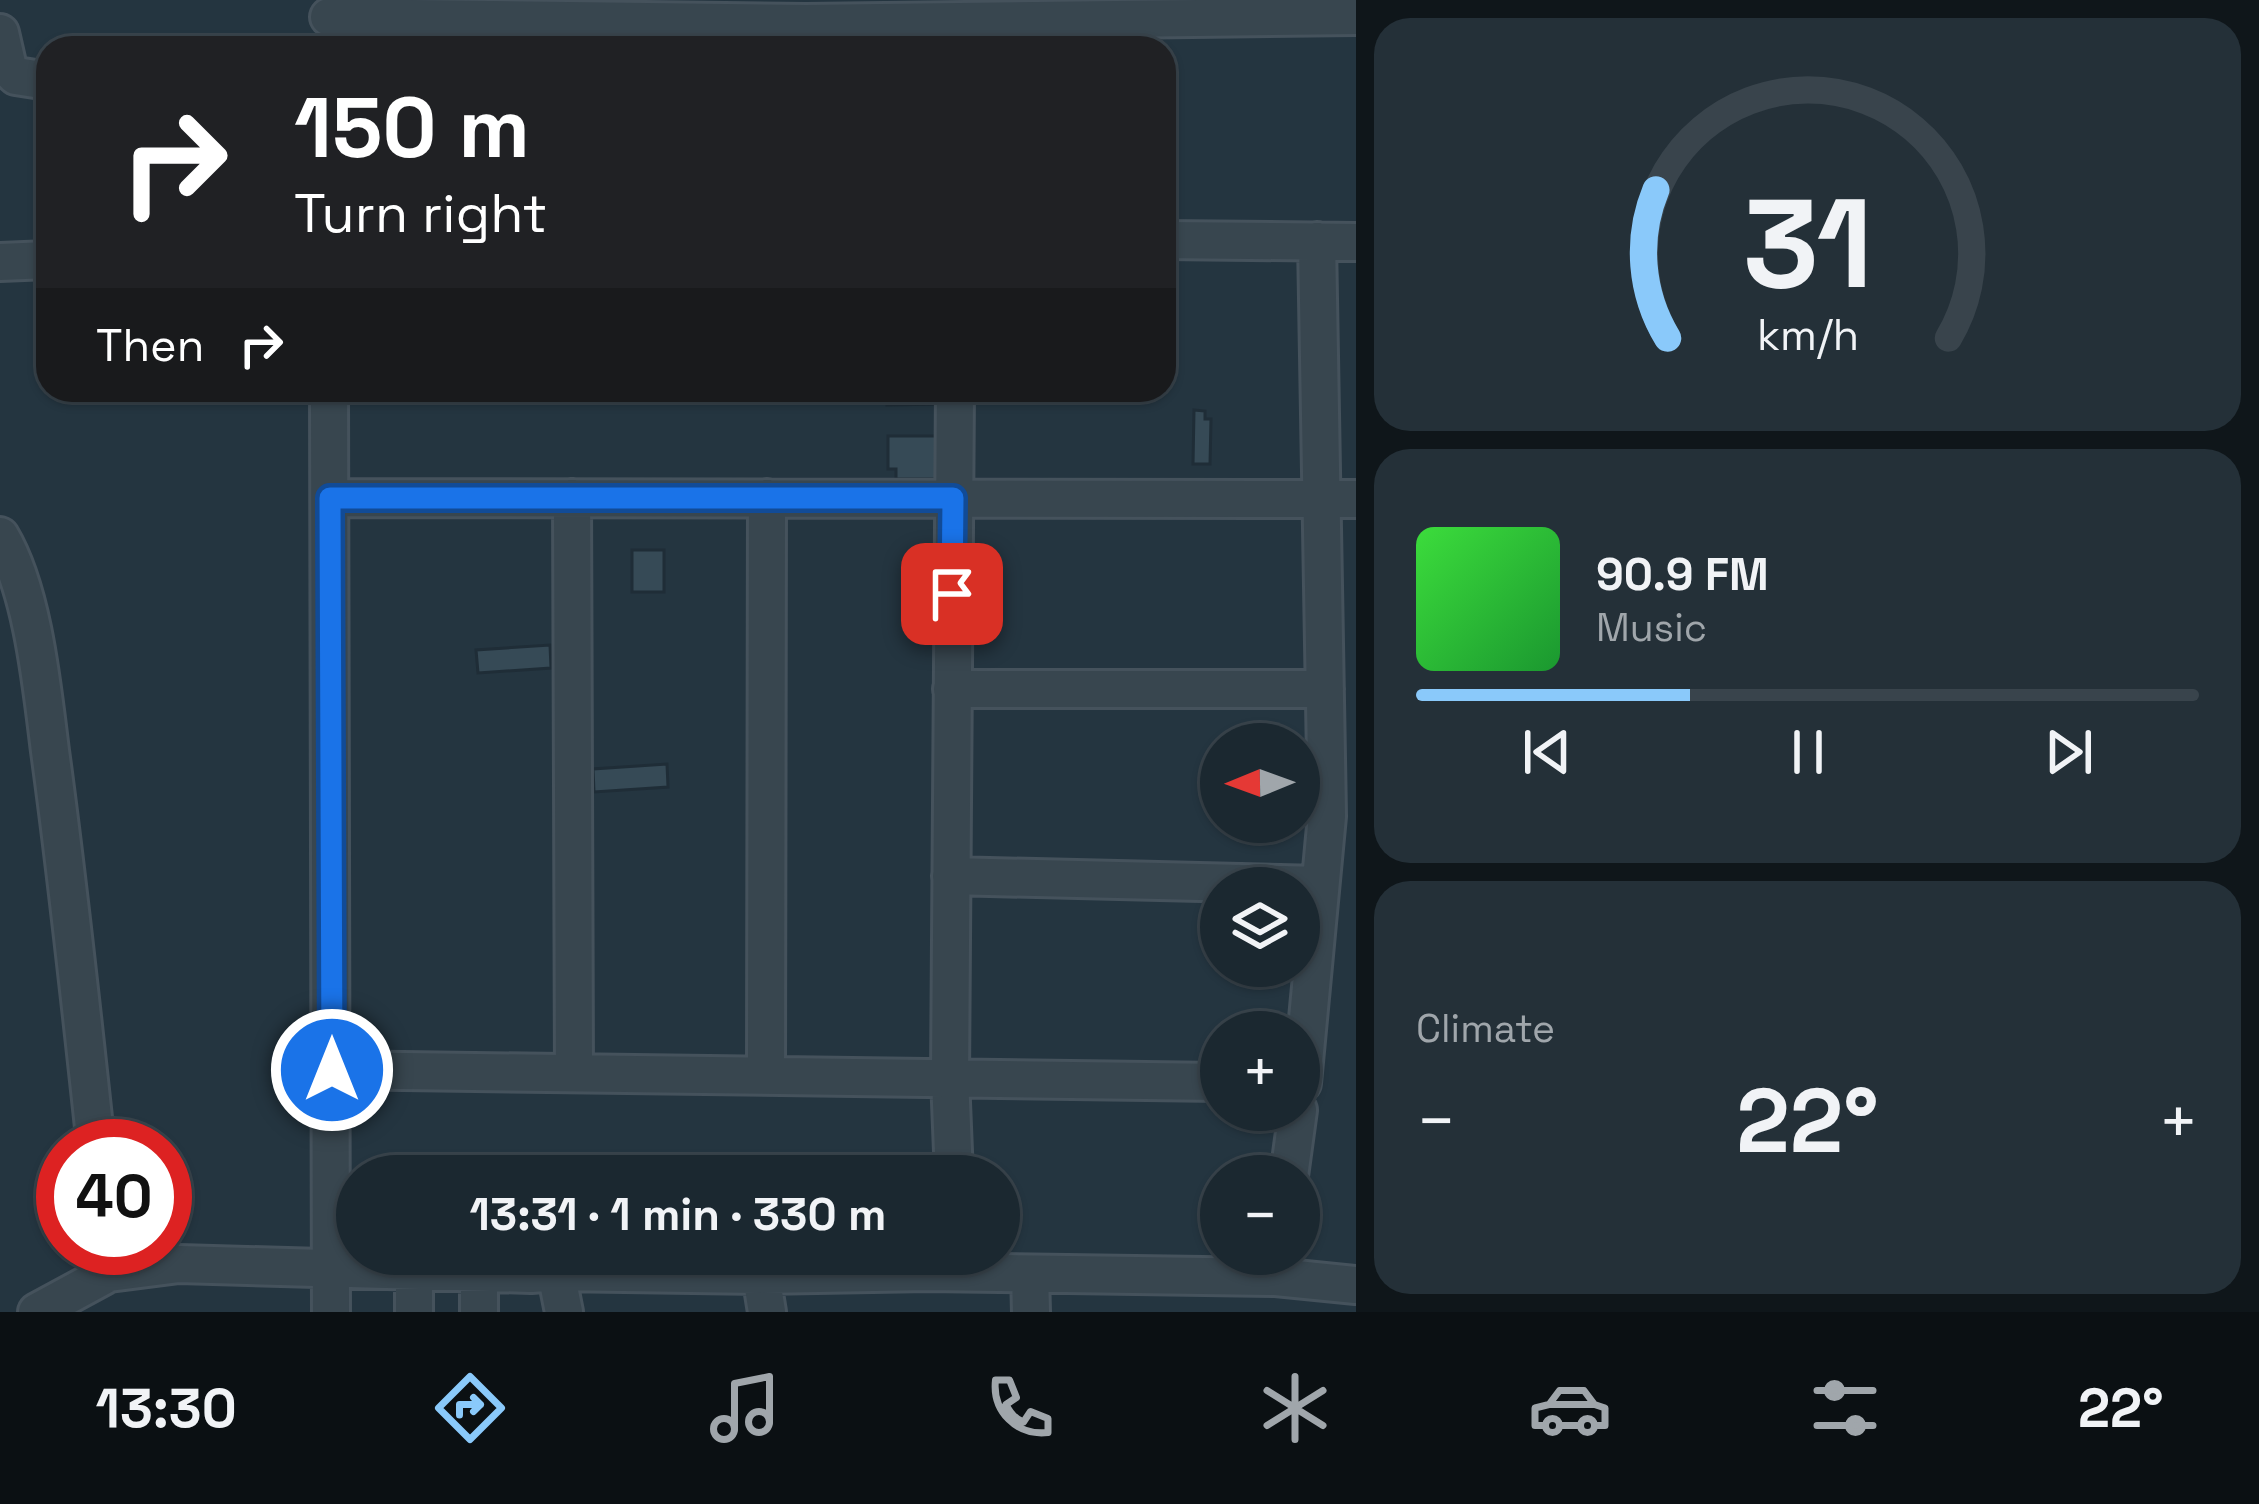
<!DOCTYPE html>
<meta charset="utf-8">
<style>
body{margin:0;font-family:"Space Grotesk",sans-serif;background:#243038;color:#f1f3f6;height:100vh;display:flex;flex-direction:column;font-size:45px;white-space:nowrap}
*{box-sizing:border-box;margin:0}
p{font-size:39px;color:#a0a6ab}
.icon{flex:none;width:66px;height:66px;fill:none;stroke:currentColor;stroke-width:2;stroke-linecap:round;stroke-linejoin:round}
.map{position:relative;flex:1;overflow:hidden}
.details{display:flex;flex-direction:column;gap:18px;padding:18px;background:#0f161a;width:903px}
.details>*{flex:none}
.hud{position:absolute;left:36px;top:36px;width:1140px;height:366px;border-radius:36px;box-shadow:0 3px 9px #0004,0 0 0 3px #39444c;background:#202124;color:#fff;overflow:hidden}
.needle{width:78px;rotate:269deg}
.tools{position:absolute;left:1200px;top:723px;display:grid;gap:24px}
.tools a{display:grid;place-items:center;width:120px;height:120px;border-radius:50%;background:#1b2830;box-shadow:0 3px 9px #0004,0 0 0 3px #39444c;font-size:60px}
.speed{position:absolute;left:36px;top:1119px;display:flex;gap:24px;font-size:60px;font-weight:700;text-align:center}
.speed>*{display:grid;place-content:center;width:156px;height:156px;border-radius:50%;background:#1b2830;box-shadow:0 3px 9px #0004,0 0 0 3px #39444c;line-height:1}
.speed .limit{border:18px solid #d22;background:#fff;color:#111}
.pin{position:absolute;display:grid;place-items:center;width:102px;height:102px;color:#fff;margin:-51px;border-radius:24px;box-shadow:0 6px 18px #0006}
.me{position:absolute;width:132px;margin:-66px;rotate:0deg;stroke-linejoin:round;filter:drop-shadow(0 0 9px #0008)}
.turn{display:flex;align-items:center;gap:42px;height:252px;padding:0 60px;font-size:54px}
.turn .icon{width:156px;height:156px;stroke-width:2.5}
.turn b{display:block;font-size:84px;line-height:102px}
.then{display:flex;align-items:center;height:114px;padding:0 60px;background:#0003;gap:24px;font-size:45px}
.big{font-size:90px;font-weight:700;line-height:1.1}
.details .widget{flex:1;display:flex;flex-direction:column;justify-content:center;gap:18px;min-width:0;padding:0 42px;border-radius:36px;background:#243038}
.details .dial{align-items:center;gap:0}
.dial svg{height:312px;overflow:visible;fill:none;stroke:#39444c;stroke-width:7;stroke-linecap:round;text-anchor:middle}
.dial text{fill:#f1f3f6;stroke:none}
.song{display:flex;align-items:center;gap:36px}
.cover{width:144px;height:144px;border-radius:18px;background:linear-gradient(135deg,hsl(120 70% 55%),hsl(130 70% 35%))}
.played{height:12px;border-radius:6px;background:linear-gradient(90deg,#8ac9fa 35%,#39444c 35%)}
.keys{display:flex;justify-content:space-around;direction:ltr}
.heat{display:flex;justify-content:space-between;align-items:center;font-size:66px;direction:ltr}
.trip{position:absolute;left:336px;top:1155px;width:684px;height:120px;border-radius:60px;background:#1b2830;box-shadow:0 3px 9px #0004,0 0 0 3px #39444c;font-weight:700;line-height:120px;text-align:center}
.dock{display:flex;height:192px;justify-content:space-around;align-items:center;background:#0b1013;color:#a0a6ab}
.dock .icon{width:84px;height:84px}
.dock .active{color:#8ac9fa}
.dock b{font-size:54px;color:#f1f3f6}
main{display:flex;flex:1;min-height:0}
.map>svg:first-child{display:block}
</style>
<main>
<div class="map">
<svg width="1356" height="1312" viewBox="0 0 1356 1312">
<rect width="100%" height="100%" fill="#243540"/>
<path fill="#364a56" stroke="#1f2d37" stroke-width="3" d="M887,390H938L939,404L887,405Z
M1194,410L1205,411V419H1211L1210,464H1193Z
M888,436H942V479H896V469H888Z
M632,550H664V592H632Z
M550,645L551,668L478,673L476,650Z
M667,764L668,787L594,792L593,769Z"/>
<g fill="none" stroke-linecap="round" stroke-linejoin="round">
<g stroke="#45525c" stroke-width="42">
<path id="minor" d="M329,17L806,23L1356,16
M0,33L8,68L16,76L48,81
M1164,240L1356,242
M0,262L48,260
M329,390L331,1312
M330,498L1356,499
M572,498L574,1073
M0,536C33,591 42,687 50,751C68,882 82,1014 96,1146
M952,689H1325
M951,876L1320,885
M332,1070L1221,1082
M766,1076L767,498
M1299,1083H1302L1327,816L1317,241
M954,1176L950,1078L955,390
M1289,1176L1298,1110
M414,1270V1312
M479,1272V1312
M1030,1274L1031,1312
M761,1275L767,1312
M37,1312L109,1273L179,1264L531,1274L556,1272
M564,1312L556,1272L761,1275L928,1272L1276,1277L1356,1285"/>
</g>
<use href="#minor" stroke="#38464f" stroke-width="36"/>
</g>
<g fill="none" stroke-linecap="round" stroke-linejoin="round">
<g stroke="#114b97" stroke-width="30">
<path id="route" d="M332,1070L330,498H953L952,594"/>
</g>
<use href="#route" stroke="#1a73e8" stroke-width="21"/>
</g>
</svg>
<div class="tools">
<a><svg class="needle" viewBox="-14 -14 28 28"><path d="M0-13l5 13h-10z" fill="#e53935"/><path d="M0 13l5-13h-10z" fill="#a0a6ab"/></svg></a>
<a><svg class="icon" aria-label="layers" viewBox="0 0 24 24"><path d="M12 4l9 5-9 5-9-5zM3 14l9 5 9-5"/></svg></a>
<a>+</a>
<a>−</a>
</div>
<div class="speed"><div class="limit">40</div></div>
<div class="pin" style="left:952px;top:594px;background:#d93025"><svg class="icon" aria-label="arrive" viewBox="0 0 24 24"><path d="M6 21V4h12l-3 4 3 4H6"/></svg></div>
<svg class="me" style="left:332px;top:1070px" viewBox="-20 -20 40 40"><circle r="17" fill="#1a73e8" stroke="#fff" stroke-width="3"/><path d="M0-11L8 9 0 5-8 9z" fill="#fff"/></svg>
<div class="trip">13:31 · 1 min · 330 m</div>
<div class="hud">
<div class="turn"><svg class="icon" aria-label="right" viewBox="0 0 24 24"><path d="M7 20v-9h11M14 6l5 5-5 5"/></svg><div><b>150 m</b>Turn right</div></div>
<div class="then">Then<svg class="icon" aria-label="right" viewBox="0 0 24 24"><path d="M7 20v-9h11M14 6l5 5-5 5"/></svg></div>
</div>
</div>
<section class="details">
<div class="widget dial"><svg viewBox="0 0 100 80">
<path d="M14 69A42 42 0 1 1 86 69"/>
<path d="M14 69A42 42 0 0 1 11 31" stroke="#8ac9fa"/>
<text x="50" y="56" font-size="32" font-weight="700">31</text>
<text x="50" y="72" font-size="11">km/h</text>
</svg></div>
<div class="widget">
<div class="song"><i class="cover"></i><div><b>90.9 FM</b><p>Music</p></div></div>
<div class="played"></div>
<div class="keys"><svg class="icon" aria-label="previous" viewBox="0 0 24 24"><path d="M18 5L8 12l10 7zM5 5v14"/></svg><svg class="icon" aria-label="pause" viewBox="0 0 24 24"><path d="M8 5v14M16 5v14"/></svg><svg class="icon" aria-label="next" viewBox="0 0 24 24"><path d="M6 5l10 7-10 7zM19 5v14"/></svg></div>
</div>
<div class="widget"><p>Climate</p>
<div class="heat"><a>−</a><b class="big">22°</b><a>+</a></div>
</div>
</section>
</main>
<nav class="dock">
<b>13:30</b>
<svg class="icon active" aria-label="directions" viewBox="0 0 24 24"><path d="M12 3l9 9-9 9-9-9zM9 14v-3h6M13 9l2 2-2 2"/></svg>
<svg class="icon" aria-label="music" viewBox="0 0 24 24"><path d="M9 18V5l10-2v13"/><circle cx="6" cy="18" r="3"/><circle cx="16" cy="16" r="3"/></svg>
<svg class="icon" aria-label="phone" viewBox="0 0 24 24"><path d="M5 4h4l2 5-3 2q2 4 5 5l2-3 5 2v4C11 20 4 13 5 4z"/></svg>
<svg class="icon" aria-label="climate" viewBox="0 0 24 24"><path d="M12 3v18M4 7l16 10M4 17L20 7"/></svg>
<svg class="icon" aria-label="car" viewBox="0 0 24 24"><path d="M5 17H2v-5l4-1 3-4h7l3 4 3 1v5h-3M9 17h6M6 11h13"/><circle cx="7" cy="17" r="2"/><circle cx="17" cy="17" r="2"/></svg>
<svg class="icon" aria-label="filters" viewBox="0 0 24 24"><path d="M4 7h16M4 17h16"/><circle cx="9" cy="7" r="2"/><circle cx="15" cy="17" r="2"/></svg>
<b>22°</b>
</nav>
